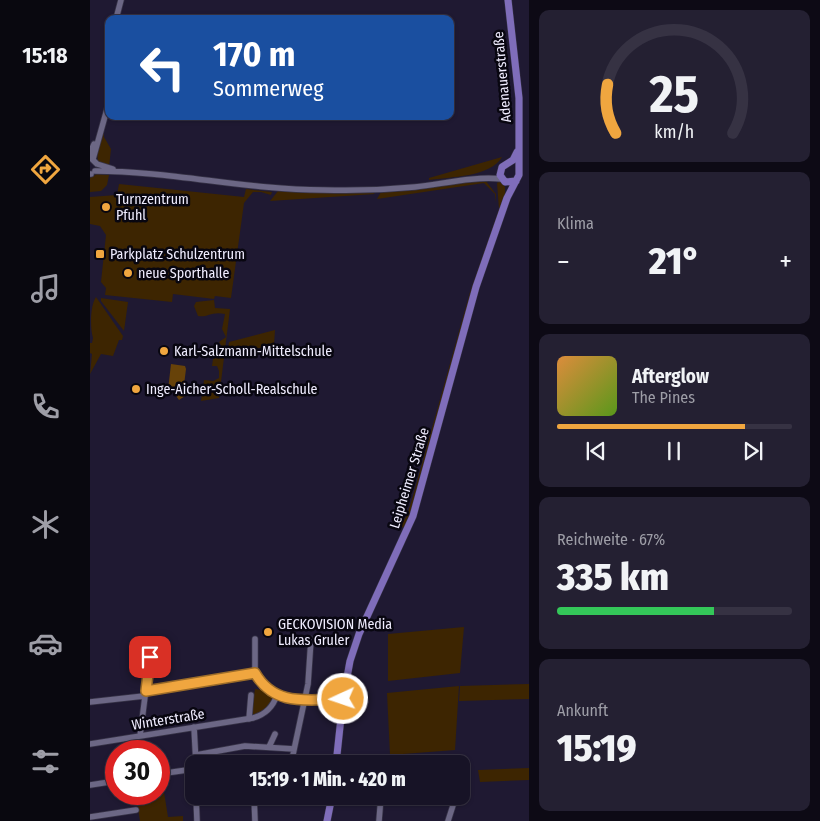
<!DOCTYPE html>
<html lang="de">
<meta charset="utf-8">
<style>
body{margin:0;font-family:"Fira Sans Condensed",sans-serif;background:#242032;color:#f1f3f6;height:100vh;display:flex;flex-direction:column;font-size:19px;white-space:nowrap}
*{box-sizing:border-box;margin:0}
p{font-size:16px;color:#9e9ea7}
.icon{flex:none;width:28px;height:28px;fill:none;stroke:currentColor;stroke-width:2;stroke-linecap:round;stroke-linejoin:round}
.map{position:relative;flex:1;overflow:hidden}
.panel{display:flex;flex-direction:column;gap:10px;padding:10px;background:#0d0a15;width:291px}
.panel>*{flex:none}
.hud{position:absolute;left:15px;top:15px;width:349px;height:105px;border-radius:10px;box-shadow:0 1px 4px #0004,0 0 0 1px #363243;background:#1a4fa0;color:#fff;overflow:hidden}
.speed{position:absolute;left:15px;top:740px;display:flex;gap:10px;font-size:25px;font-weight:700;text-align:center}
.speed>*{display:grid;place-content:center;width:65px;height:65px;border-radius:50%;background:#171326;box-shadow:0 1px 4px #0004,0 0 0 1px #363243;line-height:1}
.speed .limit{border:8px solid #d22;background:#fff;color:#111}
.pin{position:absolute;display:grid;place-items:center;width:42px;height:42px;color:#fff;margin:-21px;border-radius:10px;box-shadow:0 2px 8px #0006}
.me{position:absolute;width:55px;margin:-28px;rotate:267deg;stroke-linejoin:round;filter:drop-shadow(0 0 4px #0008)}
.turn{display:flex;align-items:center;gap:18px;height:105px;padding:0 25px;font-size:22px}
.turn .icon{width:65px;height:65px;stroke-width:2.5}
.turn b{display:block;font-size:35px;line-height:42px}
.big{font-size:38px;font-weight:800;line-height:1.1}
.panel .card{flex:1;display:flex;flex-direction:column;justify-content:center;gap:8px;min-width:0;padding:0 18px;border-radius:10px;background:#242032}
.panel .dial{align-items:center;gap:0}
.dial svg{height:130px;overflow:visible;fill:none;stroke:#363243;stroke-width:7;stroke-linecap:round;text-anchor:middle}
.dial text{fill:#f1f3f6;stroke:none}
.song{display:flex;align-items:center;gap:15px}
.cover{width:60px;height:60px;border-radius:8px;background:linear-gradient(135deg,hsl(30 70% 55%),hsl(90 70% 35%))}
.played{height:5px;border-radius:2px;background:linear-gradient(90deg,#f0a63f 80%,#363243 80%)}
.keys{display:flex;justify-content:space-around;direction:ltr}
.heat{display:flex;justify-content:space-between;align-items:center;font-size:28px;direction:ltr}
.charge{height:8px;border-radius:4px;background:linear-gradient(90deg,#34c759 67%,#363243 0)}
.trip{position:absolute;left:95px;top:755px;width:285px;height:50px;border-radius:10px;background:#171326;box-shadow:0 1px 4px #0004,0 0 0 1px #363243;font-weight:800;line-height:50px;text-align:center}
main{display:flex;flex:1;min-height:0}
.tab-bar{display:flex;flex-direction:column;width:90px;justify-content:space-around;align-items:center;background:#09080f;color:#9e9ea7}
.tab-bar .icon{width:35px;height:35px}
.tab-bar .current{color:#f0a63f}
.tab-bar b{font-size:22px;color:#f1f3f6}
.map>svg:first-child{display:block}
</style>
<main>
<nav class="tab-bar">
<b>15:18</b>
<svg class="icon current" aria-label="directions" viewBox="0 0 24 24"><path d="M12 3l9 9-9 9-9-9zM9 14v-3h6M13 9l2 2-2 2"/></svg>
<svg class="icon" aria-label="music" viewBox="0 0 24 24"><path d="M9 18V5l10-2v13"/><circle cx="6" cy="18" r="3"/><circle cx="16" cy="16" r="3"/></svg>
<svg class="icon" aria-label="phone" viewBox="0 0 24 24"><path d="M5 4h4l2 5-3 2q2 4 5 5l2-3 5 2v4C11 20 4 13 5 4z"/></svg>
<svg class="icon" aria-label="climate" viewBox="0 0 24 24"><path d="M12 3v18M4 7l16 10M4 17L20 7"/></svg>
<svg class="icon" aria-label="car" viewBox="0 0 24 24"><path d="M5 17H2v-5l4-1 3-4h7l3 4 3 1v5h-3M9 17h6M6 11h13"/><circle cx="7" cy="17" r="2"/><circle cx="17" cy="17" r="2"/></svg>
<svg class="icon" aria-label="filters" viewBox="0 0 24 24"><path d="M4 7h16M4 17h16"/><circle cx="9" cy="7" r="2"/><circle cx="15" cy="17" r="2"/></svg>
</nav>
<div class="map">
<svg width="439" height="821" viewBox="0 0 439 821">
<rect width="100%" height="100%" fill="#1f1932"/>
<path fill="#3d2501" d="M13,129L14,137L21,149L19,167L8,162L7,152Z
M412,157C401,177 360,177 339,180V178Z
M7,174L19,175L17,185L11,191L0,192V178Z
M395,180L406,194V202L405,194L394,183L287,199L291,192Z
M410,181L415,187V195L320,516L313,528L311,525L317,515L323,496L380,292L409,209L407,183Z
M29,184L154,197L156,189L182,192L181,195L171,192H163L154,203L141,298L125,296L124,299L83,294L82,302L15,295L16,288L11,282L16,235L10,226L0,224V197L27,195Z
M188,191L282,192L285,194L180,201Z
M6,297L33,336L32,340H29L23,356L11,354L0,374L2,354L0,353V343H2L3,338C0,328 0,306 6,297Z
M11,298L38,302L34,331L11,301Z
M124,300L125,308L140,309L129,398L111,401L114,380L123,381L129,378V371L127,366H122L123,359L131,356L132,347L129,342L136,337L132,329L135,314C121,311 117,318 108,316L104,306L106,302Z
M185,330L184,345L137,355L139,342Z
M374,627L370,673L298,681V634Z
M439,684V699L369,701L370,686Z
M369,686L365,750L300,755L297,693Z
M165,689L172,690L183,697C180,708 171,712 161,716Z
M439,768V780L390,782L388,770Z
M74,792L78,817L93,816V821H50L46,796Z"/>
<path fill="#674209" d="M81,364L95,366L96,369L93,393L95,396L89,400L84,393L78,390Z"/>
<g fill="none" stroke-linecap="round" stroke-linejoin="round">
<g stroke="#373347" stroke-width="7">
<path id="minor" d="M26,19L31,0
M0,153L4,144
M1,158L7,164L23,169
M3,159L19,102
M5,171C81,171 157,190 233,190C264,191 294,190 325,187C353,184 383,176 412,179
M0,174H1
M165,639V673C185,708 220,699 253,699
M56,691L165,673
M0,702L54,696
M159,719L161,695
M104,727L106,764
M50,736L60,657
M40,738L42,751
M0,744L163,718C174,715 183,707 187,695
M179,747L185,734
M106,755L155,746L204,749
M201,764L218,684L221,639
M69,774L104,769
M0,785L26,781
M106,796L107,821
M164,796L165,821
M0,817L46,810
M289,821L291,796
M358,821L366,796"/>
</g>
<g stroke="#373347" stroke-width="8">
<path id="major" d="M426,181L415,182L410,175L412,167L423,160L427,152
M246,764L253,699L260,661L269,634L323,516L386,287L417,198L429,175V98L418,0
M237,821L242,796"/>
</g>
<use href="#minor" stroke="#6c6785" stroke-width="5.5"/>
<use href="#major" stroke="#7f6dba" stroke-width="7"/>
</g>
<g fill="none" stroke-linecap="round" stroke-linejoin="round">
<g stroke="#9c6c29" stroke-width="12">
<path id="route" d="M60,657L56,691L165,673C185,708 220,699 253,699"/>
</g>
<use href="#route" stroke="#f0a63f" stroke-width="9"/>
</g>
<g fill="#f0a63f" stroke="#080610" stroke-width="2">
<circle cx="16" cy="207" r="5"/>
<rect x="5" y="249" width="10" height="10" rx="2.5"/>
<circle cx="38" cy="273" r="5"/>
<circle cx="74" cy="351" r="5"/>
<circle cx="46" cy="389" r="5"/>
<circle cx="178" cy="632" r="5"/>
</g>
<g text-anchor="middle" stroke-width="5" stroke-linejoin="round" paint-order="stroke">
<g font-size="14" fill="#f0edff" stroke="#080610">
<text transform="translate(412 77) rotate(-95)" y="5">Adenauerstraße</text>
<text transform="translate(319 478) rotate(-73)" y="5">Leipheimer Straße</text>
<text transform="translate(78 719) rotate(-9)" y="5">Winterstraße</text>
</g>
<g font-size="14" fill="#f0edff" stroke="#080610" text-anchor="start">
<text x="26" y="204">Turnzentrum<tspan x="26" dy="16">Pfuhl</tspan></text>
<text x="20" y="259">Parkplatz Schulzentrum</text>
<text x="48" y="278">neue Sporthalle</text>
<text x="84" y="356">Karl-Salzmann-Mittelschule</text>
<text x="56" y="394">Inge-Aicher-Scholl-Realschule</text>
<text x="188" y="629">GECKOVISION Media<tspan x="188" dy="16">Lukas Gruler</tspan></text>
</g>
</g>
</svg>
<div class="speed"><div class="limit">30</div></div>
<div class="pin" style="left:60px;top:657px;background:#d93025"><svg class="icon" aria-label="arrive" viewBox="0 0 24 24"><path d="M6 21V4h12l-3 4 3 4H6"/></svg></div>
<svg class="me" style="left:253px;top:699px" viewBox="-20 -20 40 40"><circle r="17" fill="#f0a63f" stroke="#fff" stroke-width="3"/><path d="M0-11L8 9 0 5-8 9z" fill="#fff"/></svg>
<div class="trip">15:19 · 1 Min. · 420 m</div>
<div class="hud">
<div class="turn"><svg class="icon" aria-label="left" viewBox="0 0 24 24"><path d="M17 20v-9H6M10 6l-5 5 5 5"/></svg><div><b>170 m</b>Sommerweg</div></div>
</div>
</div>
<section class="panel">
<div class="card dial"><svg viewBox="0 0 100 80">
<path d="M14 69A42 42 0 1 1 86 69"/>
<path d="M14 69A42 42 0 0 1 9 39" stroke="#f0a63f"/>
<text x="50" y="56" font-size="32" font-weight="700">25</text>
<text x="50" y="72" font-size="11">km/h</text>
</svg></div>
<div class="card"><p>Klima</p>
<div class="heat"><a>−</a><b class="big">21°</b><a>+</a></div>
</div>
<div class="card">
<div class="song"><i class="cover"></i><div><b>Afterglow</b><p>The Pines</p></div></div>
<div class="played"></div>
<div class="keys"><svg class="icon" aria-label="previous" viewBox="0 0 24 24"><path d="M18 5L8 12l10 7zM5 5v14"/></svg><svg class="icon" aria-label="pause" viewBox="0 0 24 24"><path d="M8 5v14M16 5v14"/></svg><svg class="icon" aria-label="next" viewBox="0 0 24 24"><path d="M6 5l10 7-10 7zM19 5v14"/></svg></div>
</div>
<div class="card"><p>Reichweite · 67%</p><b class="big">335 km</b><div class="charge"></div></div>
<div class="card"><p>Ankunft</p><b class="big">15:19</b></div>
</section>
</main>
